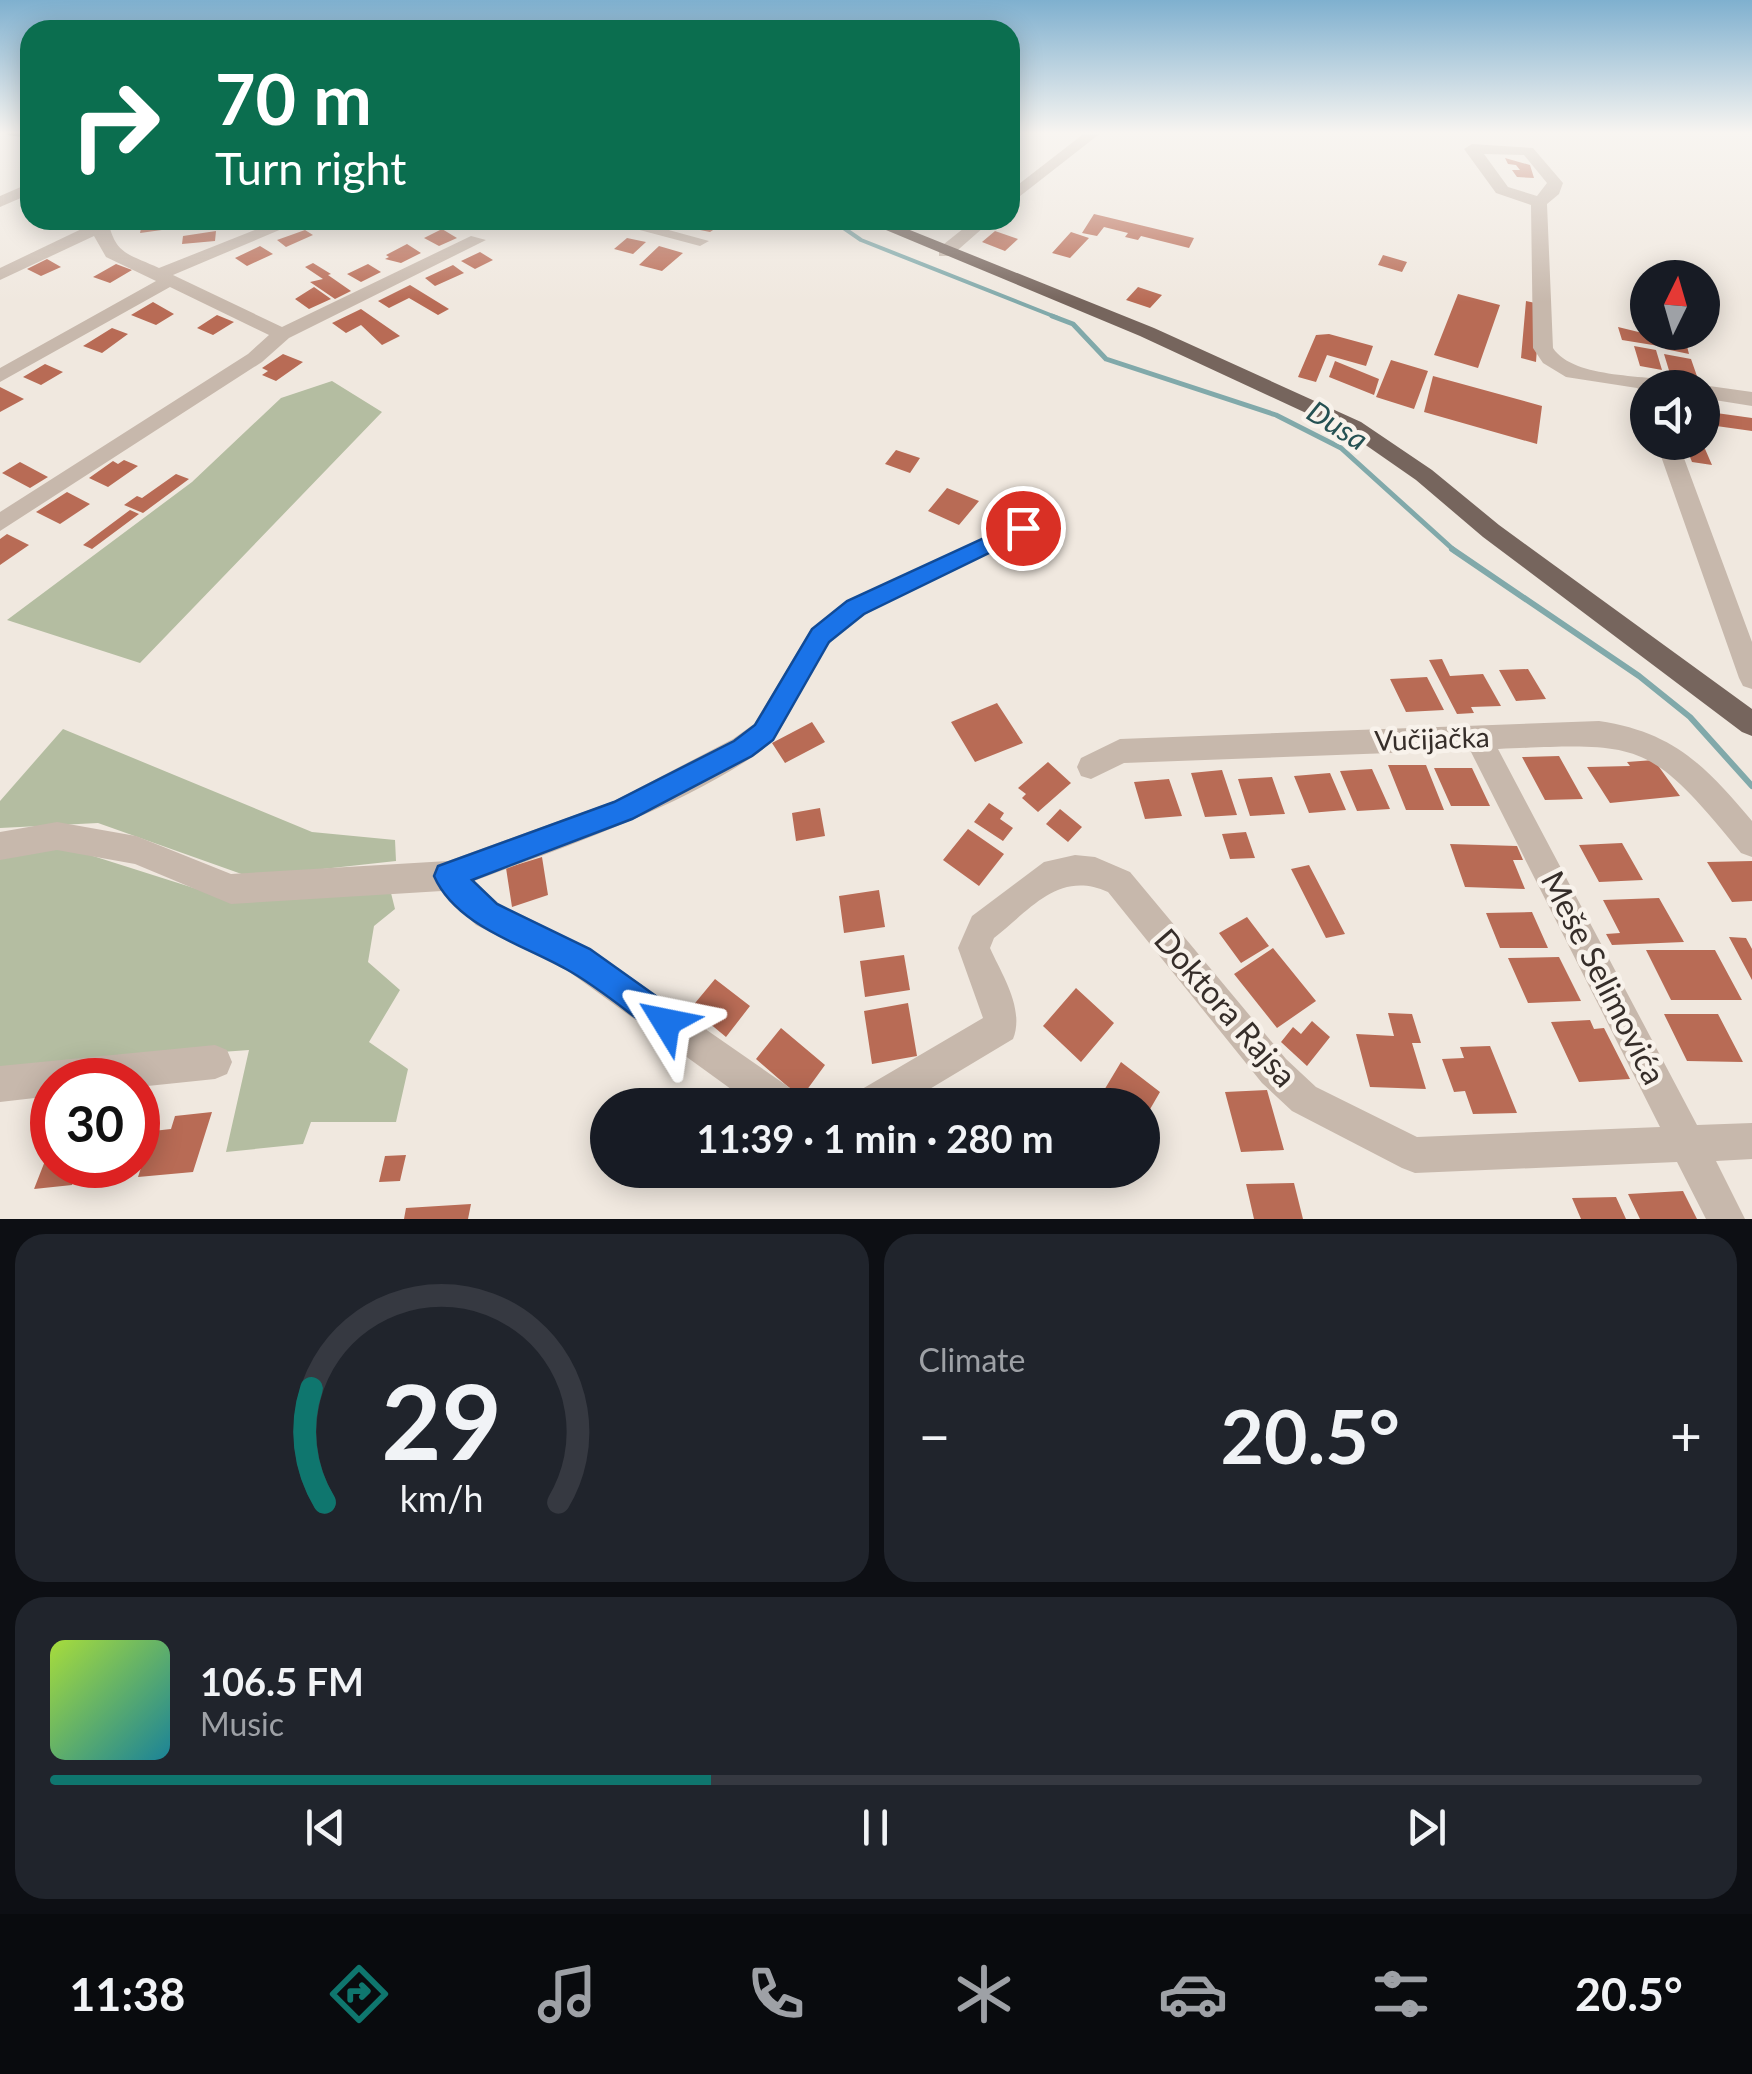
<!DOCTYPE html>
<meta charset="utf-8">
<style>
body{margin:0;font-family:Lato,sans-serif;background:#20242c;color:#f1f3f6;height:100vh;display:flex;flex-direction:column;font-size:38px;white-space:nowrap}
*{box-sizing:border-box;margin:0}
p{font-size:32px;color:#9ea1a6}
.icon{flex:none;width:55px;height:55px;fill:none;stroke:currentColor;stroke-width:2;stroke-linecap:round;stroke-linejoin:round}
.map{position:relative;height:1219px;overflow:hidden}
.details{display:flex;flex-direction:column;gap:15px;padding:15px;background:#0d0f14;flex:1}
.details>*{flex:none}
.guide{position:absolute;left:20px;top:20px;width:1000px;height:210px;border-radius:30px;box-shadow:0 5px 25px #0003;background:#0b6e4f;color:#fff;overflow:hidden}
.needle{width:65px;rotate:5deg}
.tools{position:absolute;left:1630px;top:260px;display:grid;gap:20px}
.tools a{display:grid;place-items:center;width:90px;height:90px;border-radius:50%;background:#171b24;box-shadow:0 5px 25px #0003;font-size:50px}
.speed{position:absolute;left:30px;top:1058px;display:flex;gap:20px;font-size:50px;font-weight:700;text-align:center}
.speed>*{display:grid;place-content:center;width:130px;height:130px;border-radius:50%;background:#171b24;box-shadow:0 5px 25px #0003;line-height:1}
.speed .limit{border:15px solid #d22;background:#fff;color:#111}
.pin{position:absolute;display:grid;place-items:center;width:85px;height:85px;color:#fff;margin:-42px;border:5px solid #fff;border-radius:50%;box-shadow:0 2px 10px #0007}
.me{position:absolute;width:110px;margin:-55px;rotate:305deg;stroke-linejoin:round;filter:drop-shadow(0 0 8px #0008)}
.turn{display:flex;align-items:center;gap:35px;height:210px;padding:0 30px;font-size:45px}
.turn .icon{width:130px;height:130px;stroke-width:2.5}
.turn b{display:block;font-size:70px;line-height:85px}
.big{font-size:75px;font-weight:700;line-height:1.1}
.details .card{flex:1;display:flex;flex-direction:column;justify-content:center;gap:15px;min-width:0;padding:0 35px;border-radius:30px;background:#20242c}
.details .dial{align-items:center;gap:0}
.dial svg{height:260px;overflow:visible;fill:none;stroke:#363941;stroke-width:7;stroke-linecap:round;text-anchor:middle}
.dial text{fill:#f1f3f6;stroke:none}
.song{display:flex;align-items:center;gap:30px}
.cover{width:120px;height:120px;border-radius:15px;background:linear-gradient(135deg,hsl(80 70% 55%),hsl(190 70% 35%))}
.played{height:10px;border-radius:5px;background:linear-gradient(90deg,#0f766e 40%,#363941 40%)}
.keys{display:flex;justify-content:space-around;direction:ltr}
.heat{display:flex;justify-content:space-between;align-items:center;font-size:55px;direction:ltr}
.details .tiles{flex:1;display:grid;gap:15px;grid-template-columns:1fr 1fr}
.card:last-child{grid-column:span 2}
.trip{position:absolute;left:590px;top:1088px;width:570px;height:100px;border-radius:50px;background:#171b24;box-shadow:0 5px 25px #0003;font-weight:700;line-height:100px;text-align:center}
.tabs{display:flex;height:160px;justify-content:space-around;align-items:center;background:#090b0e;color:#9ea1a6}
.tabs .icon{width:70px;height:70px}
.tabs .on{color:#0f766e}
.tabs b{font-size:45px;color:#f1f3f6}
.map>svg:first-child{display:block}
</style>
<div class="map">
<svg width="1752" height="1219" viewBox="0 0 1752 1219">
<rect width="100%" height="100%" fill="#f0e8df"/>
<path fill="#b4bda1" d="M332,381L382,412L140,663L7,620L192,482L281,398Z
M63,729L312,832L395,840L396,861L250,877L98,823L0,828V801Z
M45,848L71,849L219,896L390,889L395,909L374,926L368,962L400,990L369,1042L408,1069L396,1122H311L303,1144L226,1152L249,1050L0,1068V855Z"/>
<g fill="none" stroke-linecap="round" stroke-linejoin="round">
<path stroke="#81a9aa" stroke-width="4" d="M832,220L861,240L1058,318"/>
<path stroke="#81a9aa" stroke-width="5" d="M1052,316L1073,324L1106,359L1276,415L1341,448L1456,552"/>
<path stroke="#81a9aa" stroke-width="6" d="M1452,549L1639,676L1690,717L1752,786"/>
</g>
<path fill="#b86b55" d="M1505,158L1530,165L1534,178L1517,177L1512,170H1520L1516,165L1508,164Z
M1094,214L1194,238L1189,248L1141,236L1138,240L1125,237L1128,233L1104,227L1097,236L1082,233Z
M143,220H170L169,229L140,233Z
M697,220H724L727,221L710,232L690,228Z
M442,229L457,238L439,246L424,238Z
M305,230L313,235L286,247L277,240Z
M216,231L215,241L182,244L183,236Z
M995,231L1018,239L1005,251L982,242Z
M1071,232L1089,238L1070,258L1052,253Z
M627,238L646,242L633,254L614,249Z
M407,244L421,253L401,263L385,259L389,257L386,255Z
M260,246L273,254L247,266L235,258Z
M659,246L683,253L662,271L639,265Z
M480,252L493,260L475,269L461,261Z
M1383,255L1407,262L1402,272L1378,265Z
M47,259L61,267L41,276L27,269Z
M313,263L331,274L328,275L351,291L335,299L310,282L323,279L305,267Z
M116,264L132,270L110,283L93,277Z
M368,264L381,272L361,282L347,274Z
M453,265L464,273L435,286L425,278Z
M410,285L449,309L438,315L409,298L389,308L378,301Z
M314,287L331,299L309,309L295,299Z
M1138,287L1162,295L1150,308L1126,300Z
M1458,294L1500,305L1478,368L1434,355Z
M1526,301L1540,304L1536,362L1521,358Z
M153,302L174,314L156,325L131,315Z
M361,309L400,336L382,345L361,325L346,333L332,323Z
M217,315L234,322L213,335L197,328Z
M1618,327L1655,336L1659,346L1622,340Z
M112,328L128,334L102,353L83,346Z
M1329,334L1373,346L1366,366L1327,355L1316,382L1298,377L1316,335Z
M1663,337L1686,342L1689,354L1665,349Z
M1634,346L1656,350L1662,370L1640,366Z
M283,354L303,362L276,381L262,375L268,371L262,368Z
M1664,354L1691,359L1699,382L1671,377Z
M1391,360L1428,371L1414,409L1376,397Z
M1335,361L1379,379L1374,395L1329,377Z
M45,364L63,372L41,385L23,377Z
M1433,376L1542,406L1537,444L1424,412Z
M0,387L24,399L0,412Z
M1702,411L1752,418V431L1702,424Z
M1684,442H1702L1712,465L1692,462Z
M896,450L920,458L910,473L885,464Z
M124,460L138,466L108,487L89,478L113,461L118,464Z
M20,462L48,477L30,488L2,473Z
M176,474L189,479L143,513L124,505L137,496L142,498Z
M947,488L979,501L959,525L928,511Z
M67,492L90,504L60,524L36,512Z
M130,510L139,514L92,549L83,545Z
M7,534L29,545L0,565V539Z
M1442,659L1450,676L1483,674L1501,706L1471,707L1474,713L1457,714L1429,660Z
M1528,669L1546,699L1516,701L1499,670Z
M1427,677L1444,710L1406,712L1390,679Z
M997,703L1023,743L975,762L951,722Z
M812,722L825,742L785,763L772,743Z
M1559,756L1583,799L1545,800L1522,757Z
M1654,760L1680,796L1610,803L1587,767L1630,766L1627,762Z
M1048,762L1071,783L1038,812L1022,798L1026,794L1018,788Z
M1388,765H1426L1444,810H1406Z
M1434,768H1472L1490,806H1451Z
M1372,769L1390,809L1357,811L1340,771Z
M1222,770L1237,815L1205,817L1191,773Z
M1330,773L1346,810L1309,813L1294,776Z
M1272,777L1285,814L1250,816L1238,779Z
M1169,779L1182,816L1145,819L1134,782Z
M989,803L1004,813L1000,819L1013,828L1003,841L974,822Z
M820,808L825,836L796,841L792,813Z
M1060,809L1082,827L1068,842L1046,824Z
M968,829L1004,854L979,886L943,860Z
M1246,832L1255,858L1230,859L1222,834Z
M1622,843L1643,880L1599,882L1579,845Z
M1450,844L1517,846L1523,860H1513L1525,889L1465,887Z
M542,857L548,895L512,907L506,868Z
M1752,861V901L1732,902L1707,862Z
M1309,865L1345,934L1326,938L1291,869Z
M879,890L885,927L844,933L839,896Z
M1659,898L1684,942L1612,945L1606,934L1620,933L1603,900Z
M1532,912L1548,948H1500L1486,913Z
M1247,917L1269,946L1241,963L1219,933Z
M1729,937L1746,938L1752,949V980Z
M1273,948L1316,1001L1277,1028L1234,974Z
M1646,950H1715L1742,1000H1671Z
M904,955L910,990L865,997L860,961Z
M1559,957L1581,1001L1528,1003L1508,958Z
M715,979L750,1006L726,1037L691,1008Z
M1076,988L1114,1023L1081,1062L1043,1026Z
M908,1003L917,1056L872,1064L864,1011Z
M1388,1013L1412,1014L1421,1043H1412L1426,1089L1370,1087L1356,1034L1394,1036Z
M1664,1014H1718L1743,1062L1687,1061Z
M1590,1020L1594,1029L1604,1028L1630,1079L1579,1082L1551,1022Z
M1312,1021L1330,1037L1307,1066L1281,1042L1293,1027L1301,1034Z
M781,1028L825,1065L801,1098L756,1059Z
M1490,1046L1517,1113L1473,1114L1465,1091L1454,1092L1442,1059L1464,1058L1460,1047Z
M1121,1062L1160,1092L1142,1123V1105L1097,1102Z
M1267,1090L1284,1150L1241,1152L1225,1092Z
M212,1112L193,1172L138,1177L153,1131L171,1129L175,1116Z
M52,1143V1165H79L72,1185L34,1189Z
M406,1155L400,1181L379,1182L385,1156Z
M1294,1183L1303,1219H1254L1246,1184Z
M1683,1191L1697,1219H1640L1628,1194Z
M1616,1197L1626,1219H1581L1572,1198Z
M471,1204L468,1219H404L406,1208Z"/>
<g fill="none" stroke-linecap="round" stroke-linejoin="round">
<path fill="#c7b8ac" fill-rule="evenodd" d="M1086,132H1102L1010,204V191Z
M1472,144L1533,148L1563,183L1559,194L1547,204L1553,348C1574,380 1649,374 1685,383L1688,388H1648V396L1637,388L1566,377L1543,363L1533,348L1531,205L1496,193L1464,149ZM1484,154L1524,155L1547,183L1537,196L1508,187Z
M30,183V194L0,207V196Z
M92,220H108C115,255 129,254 159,268L280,220H303L173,275L282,327L471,236L486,240L289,338L262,362L0,531V512L248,354L269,335L170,287L0,382V368L156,281L106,257L94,236L0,280V268L92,224Z
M602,220H632L709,241L700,246Z
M974,220H992L951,256H939V248Z
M1702,385L1752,392V406L1702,398V388H1694Z
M1656,442H1678L1752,642V689L1743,686L1739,678Z
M1023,520L1035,528L1031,534C980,559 865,603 830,643C799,677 794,729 754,756C669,812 569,845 474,881L498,903L590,949L796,1092L801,1105H753L568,971L476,925L442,891L231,904L135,864L57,850L0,860V832L57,822L136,836L231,874L448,861L614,801L733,739L754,724L811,629L846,601Z
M1599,721C1673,732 1705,765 1752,821V857L1741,853C1648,739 1642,743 1498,749L1697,1125L1752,1123V1159L1716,1161L1745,1219H1706L1677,1162L1415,1173L1402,1168L1292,1111L1262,1083L1108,892C1059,870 1031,909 994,938L990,948C1002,975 1025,1009 1013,1039L903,1105H852L857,1092L983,1018L958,948L972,916L1044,862L1075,855L1095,857L1130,872L1286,1059L1316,1087L1417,1137L1660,1127L1470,750L1124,763L1091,779L1081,776L1077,767L1081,758L1120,739Z
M215,1045L227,1050L232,1062L227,1074L215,1079L138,1087V1080H52V1096L0,1102V1066Z"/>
<path fill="#76655d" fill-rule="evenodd" d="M6,132H30V138L8,135Z
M862,220H885L1154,328L1361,422L1432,470L1499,525L1752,709V736L1742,732L1483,537L1416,480L1347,432L1140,336Z"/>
</g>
<linearGradient id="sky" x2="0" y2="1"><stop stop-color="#7fb0cf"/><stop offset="0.44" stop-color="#f8f5f1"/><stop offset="1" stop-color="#f8f5f1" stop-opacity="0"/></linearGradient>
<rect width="1752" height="302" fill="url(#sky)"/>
<path fill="#1a73e8" stroke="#114b97" stroke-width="2.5" d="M1023,520L1030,522L1034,528L1030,533L864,614L829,642L773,740L752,756L632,819L472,880L497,904L590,949L677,1011L682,1022L677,1032L666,1037L655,1032C626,1011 597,986 566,969C522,944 456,926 434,876L438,866L614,802L734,741L755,725L812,629L847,601Z"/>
<g text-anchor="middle" stroke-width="9" stroke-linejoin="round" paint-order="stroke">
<g font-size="28" fill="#362e2a" stroke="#f8f2eb">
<text transform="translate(1432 739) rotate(-2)" y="10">Vučijačka</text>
</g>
<g font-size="30" font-style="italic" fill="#255153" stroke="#f8f2eb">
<text transform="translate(1337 426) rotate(32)" y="10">Dusa</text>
</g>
<g font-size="32" fill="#362e2a" stroke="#f8f2eb">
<text transform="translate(1603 978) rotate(63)" y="11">Meše Selimovića</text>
<text transform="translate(1225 1008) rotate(49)" y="11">Doktora Rajsa</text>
</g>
</g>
</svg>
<div class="tools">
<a><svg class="needle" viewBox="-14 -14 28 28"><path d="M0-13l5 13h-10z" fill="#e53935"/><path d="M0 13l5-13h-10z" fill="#9ea1a6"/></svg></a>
<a><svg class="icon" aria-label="sound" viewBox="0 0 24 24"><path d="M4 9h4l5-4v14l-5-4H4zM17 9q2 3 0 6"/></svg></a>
</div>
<div class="speed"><div class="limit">30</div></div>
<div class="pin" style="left:1023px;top:528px;background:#d93025"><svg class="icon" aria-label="arrive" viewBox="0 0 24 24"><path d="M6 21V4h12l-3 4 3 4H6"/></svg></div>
<svg class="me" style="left:666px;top:1022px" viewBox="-20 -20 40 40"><path d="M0-17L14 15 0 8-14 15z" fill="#1a73e8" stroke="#fff" stroke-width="4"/></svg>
<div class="trip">11:39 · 1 min · 280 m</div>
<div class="guide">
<div class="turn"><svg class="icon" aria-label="right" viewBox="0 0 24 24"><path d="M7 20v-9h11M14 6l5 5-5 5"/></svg><div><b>70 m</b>Turn right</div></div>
</div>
</div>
<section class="details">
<div class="tiles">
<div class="card dial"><svg viewBox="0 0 100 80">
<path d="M14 69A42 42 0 1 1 86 69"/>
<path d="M14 69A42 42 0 0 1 10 34" stroke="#0f766e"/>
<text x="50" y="56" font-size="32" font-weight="700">29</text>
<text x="50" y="72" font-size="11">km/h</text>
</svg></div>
<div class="card"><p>Climate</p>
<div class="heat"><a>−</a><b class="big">20.5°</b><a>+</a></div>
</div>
<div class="card">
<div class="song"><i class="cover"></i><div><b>106.5 FM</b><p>Music</p></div></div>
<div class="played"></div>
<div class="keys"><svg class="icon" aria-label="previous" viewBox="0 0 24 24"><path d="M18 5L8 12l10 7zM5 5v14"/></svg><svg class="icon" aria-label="pause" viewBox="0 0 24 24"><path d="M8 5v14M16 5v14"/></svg><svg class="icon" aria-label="next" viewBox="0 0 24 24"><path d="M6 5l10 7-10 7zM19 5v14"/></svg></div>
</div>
</div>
</section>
<nav class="tabs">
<b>11:38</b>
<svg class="icon on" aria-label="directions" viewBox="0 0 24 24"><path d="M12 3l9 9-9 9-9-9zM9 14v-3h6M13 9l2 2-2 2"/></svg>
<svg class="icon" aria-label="music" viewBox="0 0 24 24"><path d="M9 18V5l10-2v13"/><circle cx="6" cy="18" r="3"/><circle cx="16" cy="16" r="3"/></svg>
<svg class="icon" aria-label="phone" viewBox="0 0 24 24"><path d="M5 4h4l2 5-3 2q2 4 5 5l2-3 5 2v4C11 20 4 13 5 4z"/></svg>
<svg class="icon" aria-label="climate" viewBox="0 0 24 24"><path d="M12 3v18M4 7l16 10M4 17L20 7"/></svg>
<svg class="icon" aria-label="car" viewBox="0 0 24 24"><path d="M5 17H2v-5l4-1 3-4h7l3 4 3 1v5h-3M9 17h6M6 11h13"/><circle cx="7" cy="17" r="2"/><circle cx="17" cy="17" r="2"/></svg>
<svg class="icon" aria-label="filters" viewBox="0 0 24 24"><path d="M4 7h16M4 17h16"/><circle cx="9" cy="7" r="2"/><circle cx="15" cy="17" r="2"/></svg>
<b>20.5°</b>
</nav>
